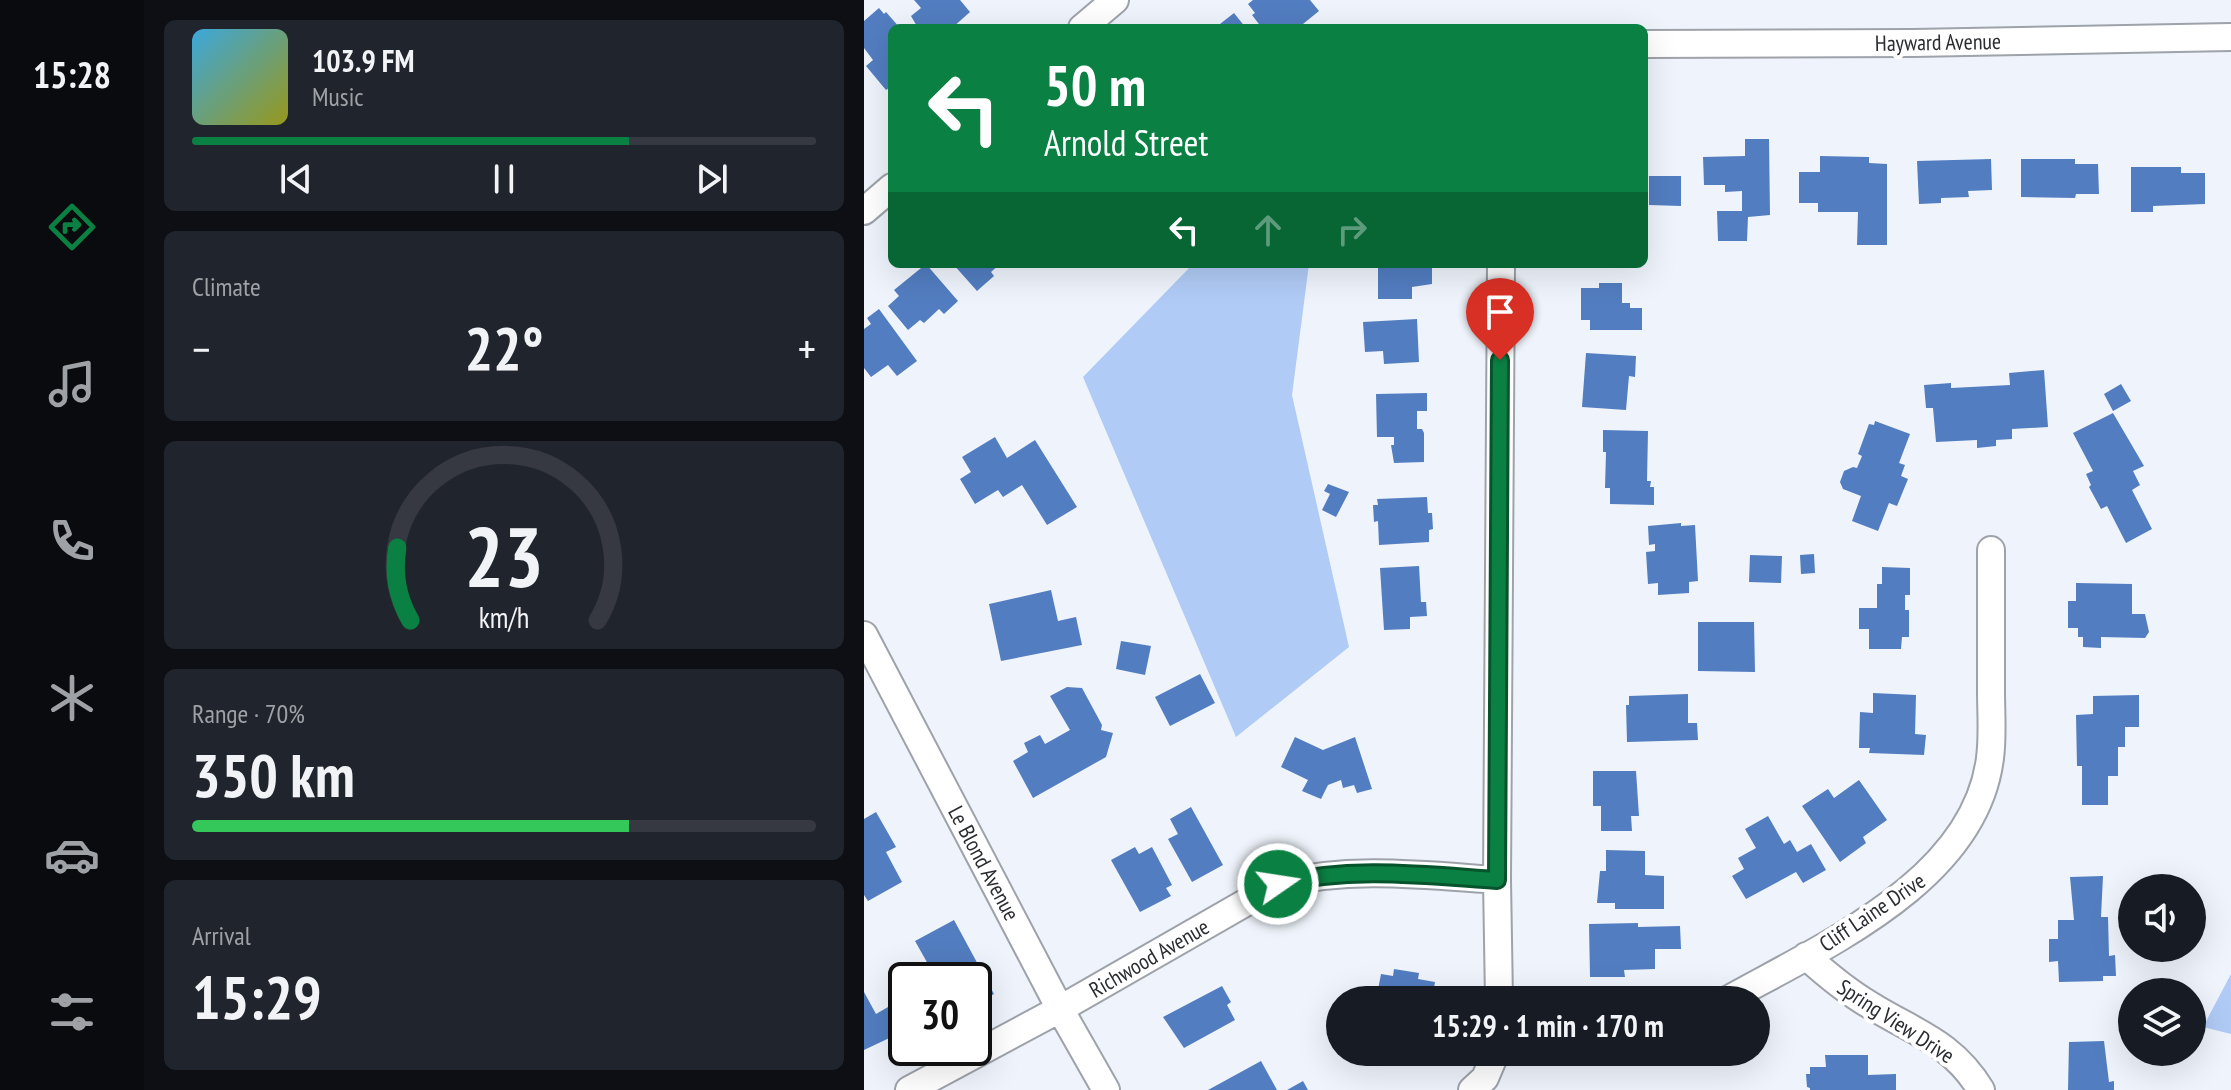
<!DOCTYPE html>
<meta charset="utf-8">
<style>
body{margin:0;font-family:"PT Sans Narrow",sans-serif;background:#20242c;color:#f1f3f6;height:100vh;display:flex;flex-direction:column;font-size:30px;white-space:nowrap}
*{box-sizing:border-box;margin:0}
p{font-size:26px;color:#9ea1a6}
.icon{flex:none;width:44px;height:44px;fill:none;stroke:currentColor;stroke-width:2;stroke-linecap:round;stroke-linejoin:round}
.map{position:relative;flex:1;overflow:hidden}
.drawer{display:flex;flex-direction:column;gap:20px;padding:20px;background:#0d0f14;width:720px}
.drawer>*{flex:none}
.guide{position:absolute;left:24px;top:24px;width:760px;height:244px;border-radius:12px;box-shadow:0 8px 32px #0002;background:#0b8043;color:#fff;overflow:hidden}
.fabs{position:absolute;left:1254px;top:874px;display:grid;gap:16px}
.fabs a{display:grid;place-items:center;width:88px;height:88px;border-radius:50%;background:#171b24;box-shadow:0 8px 32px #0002;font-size:40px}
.speed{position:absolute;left:24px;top:962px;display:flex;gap:16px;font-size:40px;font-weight:700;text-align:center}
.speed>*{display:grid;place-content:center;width:104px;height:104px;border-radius:50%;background:#171b24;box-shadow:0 8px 32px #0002;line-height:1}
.speed .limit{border:4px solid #111;border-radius:12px;background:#fff;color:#111}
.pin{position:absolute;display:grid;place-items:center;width:68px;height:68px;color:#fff;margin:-82px -34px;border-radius:50% 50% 50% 0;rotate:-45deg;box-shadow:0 0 8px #0007}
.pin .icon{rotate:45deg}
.me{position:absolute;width:88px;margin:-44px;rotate:77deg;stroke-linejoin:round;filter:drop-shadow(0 0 6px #0008)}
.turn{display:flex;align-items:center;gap:28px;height:168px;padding:0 24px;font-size:36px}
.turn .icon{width:104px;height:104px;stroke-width:2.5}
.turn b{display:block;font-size:56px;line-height:68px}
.lanes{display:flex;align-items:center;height:76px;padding:0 24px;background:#0003;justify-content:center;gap:40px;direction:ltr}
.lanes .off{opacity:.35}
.big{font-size:60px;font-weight:800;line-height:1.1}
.drawer .tile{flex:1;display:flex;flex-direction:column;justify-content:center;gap:12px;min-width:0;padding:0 28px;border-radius:12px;background:#20242c}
.drawer .dial{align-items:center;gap:0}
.dial svg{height:208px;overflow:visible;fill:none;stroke:#363941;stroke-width:7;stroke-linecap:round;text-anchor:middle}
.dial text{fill:#f1f3f6;stroke:none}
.song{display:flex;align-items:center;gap:24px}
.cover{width:96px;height:96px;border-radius:12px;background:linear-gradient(135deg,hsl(200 70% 55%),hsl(60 70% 35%))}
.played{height:8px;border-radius:4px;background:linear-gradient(90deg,#0b8043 70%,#363941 70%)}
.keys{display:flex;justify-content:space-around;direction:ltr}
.heat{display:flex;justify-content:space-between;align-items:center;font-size:44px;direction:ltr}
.charge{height:12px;border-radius:6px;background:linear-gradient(90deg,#34c759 70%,#363941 0)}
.trip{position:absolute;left:462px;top:986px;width:444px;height:80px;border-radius:40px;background:#171b24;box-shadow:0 8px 32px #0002;font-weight:800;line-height:80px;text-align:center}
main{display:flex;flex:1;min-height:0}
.tabs{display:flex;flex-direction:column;width:144px;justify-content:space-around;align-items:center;background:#090b0e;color:#9ea1a6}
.tabs .icon{width:56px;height:56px}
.tabs .current{color:#0b8043}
.tabs b{font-size:36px;color:#f1f3f6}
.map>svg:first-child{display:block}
</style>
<main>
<nav class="tabs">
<b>15:28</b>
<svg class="icon current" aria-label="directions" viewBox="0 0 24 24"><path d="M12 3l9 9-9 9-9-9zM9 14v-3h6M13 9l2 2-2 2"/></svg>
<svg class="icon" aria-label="music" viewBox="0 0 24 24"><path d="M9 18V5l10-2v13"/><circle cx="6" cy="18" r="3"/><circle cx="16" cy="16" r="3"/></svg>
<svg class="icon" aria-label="phone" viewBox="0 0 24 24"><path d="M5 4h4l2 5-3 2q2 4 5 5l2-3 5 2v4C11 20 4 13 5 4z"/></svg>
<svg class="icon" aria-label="climate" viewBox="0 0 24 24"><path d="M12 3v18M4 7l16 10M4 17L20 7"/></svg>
<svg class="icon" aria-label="car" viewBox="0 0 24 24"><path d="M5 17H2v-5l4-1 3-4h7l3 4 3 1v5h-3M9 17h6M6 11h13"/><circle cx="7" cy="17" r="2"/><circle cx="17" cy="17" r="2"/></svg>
<svg class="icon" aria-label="filters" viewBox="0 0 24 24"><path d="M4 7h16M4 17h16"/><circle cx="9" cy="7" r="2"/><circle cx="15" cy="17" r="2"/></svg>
</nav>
<section class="drawer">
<div class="tile">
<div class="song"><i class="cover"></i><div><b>103.9 FM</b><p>Music</p></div></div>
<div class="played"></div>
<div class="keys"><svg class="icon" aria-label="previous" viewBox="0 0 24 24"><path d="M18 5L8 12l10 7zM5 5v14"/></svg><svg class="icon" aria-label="pause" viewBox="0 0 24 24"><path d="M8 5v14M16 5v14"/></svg><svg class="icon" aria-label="next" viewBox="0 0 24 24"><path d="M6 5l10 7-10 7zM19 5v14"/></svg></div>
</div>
<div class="tile"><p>Climate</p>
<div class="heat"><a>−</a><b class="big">22°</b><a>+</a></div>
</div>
<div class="tile dial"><svg viewBox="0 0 100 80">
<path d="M14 69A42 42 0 1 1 86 69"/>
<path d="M14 69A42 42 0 0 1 9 41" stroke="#0b8043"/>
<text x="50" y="56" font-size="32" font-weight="700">23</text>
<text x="50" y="72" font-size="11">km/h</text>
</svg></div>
<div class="tile"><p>Range · 70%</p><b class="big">350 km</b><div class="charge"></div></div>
<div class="tile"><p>Arrival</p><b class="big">15:29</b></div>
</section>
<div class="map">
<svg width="1367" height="1090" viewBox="0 0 1367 1090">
<rect width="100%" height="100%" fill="#eff4fc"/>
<path fill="#b0cbf6" d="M329,264H445L428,395L485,647L372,737L219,377Z
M1367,974V1034L1339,1027Z"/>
<path fill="#527dc0" d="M50,0H96L106,12L88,28H54L47,16L57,8Z
M389,0H446L455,11L434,28H398L388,15L391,13L384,4Z
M15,8L20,14L22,12L36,28H28V86L22,90L2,66L9,60L0,48V21Z
M370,13L382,28H348L356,24Z
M881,139H905L906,215L884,217L883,241H854L853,211H878V191L861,192V185H840L839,157L881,156Z
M956,156L1005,157V163L1023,164V245H993L994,212H954V203H935V172H956Z
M1127,159L1128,190L1104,191L1105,197L1077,198V203L1055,204L1053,161Z
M1157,159H1211V164H1234L1235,194H1212L1211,198L1157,197Z
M1267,167H1317V173H1341V204L1289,206V212H1267Z
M785,176H817V206L785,205Z
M62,264L94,301L80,314L75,309L60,323L56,320L44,330L24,306L35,296L30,290Z
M89,264H136L127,272L130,276L113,291Z
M518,264H568V284L548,287V299H514V265Z
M735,283H758V303H766V308H778V330H726V320H717V288H735Z
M15,309L53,361L33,376L24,365L7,377L0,368V329L7,324L3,318Z
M553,319L555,362L520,364L519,351L501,352L499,322Z
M722,353L772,356L771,377L765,376L762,410L718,407Z
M1180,370L1184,427L1148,429V439L1132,440V446L1113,448V440L1072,442L1069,408H1062L1060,385L1087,383V388L1146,385L1145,373Z
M1257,384L1267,401L1249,411L1240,394Z
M563,393V411H553V429H558L560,433V462L530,463L527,445H530V437H513L512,394Z
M1249,413L1280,466L1269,471L1276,485L1268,490L1288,529L1262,543L1243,506L1237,509L1225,487L1227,485L1222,474L1229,471L1209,433Z
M1011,421L1046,434L1035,463L1041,465L1037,476L1044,479L1033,506L1025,503L1014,531L988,521L997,496L979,489L976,482L980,471L989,467L993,468L998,456L994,454L1005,424L1010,425Z
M739,430L784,431L783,481H787L786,487H790V505L746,504V488H741L742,452H739Z
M131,437L143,458L171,440L213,507L183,525L158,485L139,497L134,490L111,504L96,479L107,472L98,457Z
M464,484L485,492L472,517L458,510L466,494L460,491Z
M563,497L564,513H568L569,529L565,530V542L515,545L514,521L510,522L509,505H514L513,499Z
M817,523V526L831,525L834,581L825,582V593L794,595V583L784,584L782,552L791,551V544L785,545L784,526Z
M950,554L951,573L937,574L936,555Z
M886,555L918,556L917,583L885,582Z
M555,566L557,602H562L563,616L546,617V629L520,630L516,568Z
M1018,567L1046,568V595H1041V610H1045V637H1038L1037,649H1005V629H995V608H1013V584H1018Z
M1212,583L1268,584V614H1281L1285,632L1281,638L1237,637V648L1219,647V637H1214V628H1204V601H1212Z
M187,590L194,621L212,617L218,645L137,661L125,604Z
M834,622H890L891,672L834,671Z
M257,641L287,646L281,675L252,669Z
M336,674L351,703L306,726L291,697Z
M203,687L218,688L238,725L237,730L249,733L242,757L169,798L149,761L164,752L160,743L176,735L181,744L206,730L186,696Z
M1009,693L1052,695L1051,734L1062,735L1060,755L1005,753L1006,748H995L996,712L1009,713Z
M824,694V723H833L834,740L763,742L762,705H765V696Z
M1275,695V727H1261V747H1254V776H1244V805H1218V766H1213L1212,715L1229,714V696Z
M431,737L459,750L491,737L508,789L493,793L490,785L479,788L477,780L464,785L457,799L438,791L444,780L417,767Z
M729,771H772L775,816H767L768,831H737V806H729Z
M995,780L1023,820L999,837L1002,843L976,862L938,806L964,789L970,798Z
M327,807L359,865L328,882L304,839L314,834L306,819Z
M12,812L32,847L22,852L38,882L4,901L0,895V819Z
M904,816L920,844L926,840L933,852L947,844L962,870L939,883L932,872L882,899L868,876L880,869L874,858L892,848L881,829Z
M271,847L275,854L288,847L308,885L302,888L307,896L276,912L247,860Z
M742,850L781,851V875L800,876V909H751V903H733L736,871H742Z
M1239,876L1237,917H1244L1245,956L1251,955L1252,976H1239V981L1195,982L1194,961L1185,962V939H1194V920H1210L1206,877Z
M90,920L130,994L110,1005V980H73L51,941Z
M774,923V927L816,926L817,949H791V969L760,970L761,977H726L725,924Z
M530,969L555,973L554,979L571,982L568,1000H512L517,974L529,976Z
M358,986L367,1002L363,1005L371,1020L320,1048L299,1017Z
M0,992L12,1014L24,1007L38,1032L0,1050Z
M1240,1041L1245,1082L1250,1081V1090H1204L1205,1042Z
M961,1055H1004V1075L1032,1074V1090H946V1088L943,1087L942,1074H946V1067H962Z
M397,1061L413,1090H344Z
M439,1081L444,1090H423Z"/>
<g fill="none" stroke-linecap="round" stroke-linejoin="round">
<g stroke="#9ea2aa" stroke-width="30">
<path id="minor" d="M218,28L251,0
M780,44L1049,43L1367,37
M0,211L28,187
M0,635L196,1009L242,1090
M942,956C962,974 982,991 1006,1005C1051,1033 1088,1042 1117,1090
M635,1000L633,880L637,264
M863,1000C959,946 1111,881 1126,758C1129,736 1127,713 1127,691C1127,644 1127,597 1127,550
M45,1090L196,1009L414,884C487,866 559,875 633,880
M608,1090L621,1078L632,1052"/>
</g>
<use href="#minor" stroke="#fff" stroke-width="26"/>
</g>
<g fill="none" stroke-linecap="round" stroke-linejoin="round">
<g stroke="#07532c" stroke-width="20">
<path id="route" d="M414,884C487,866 559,875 633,880L636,360"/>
</g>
<use href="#route" stroke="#0b8043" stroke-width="14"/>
</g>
<g text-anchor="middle" stroke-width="8" stroke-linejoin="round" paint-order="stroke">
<g font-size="22" fill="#2a2c30" stroke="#fff">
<text transform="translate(1074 42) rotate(-1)" y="8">Hayward Avenue</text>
<text transform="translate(120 863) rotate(62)" y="8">Le Blond Avenue</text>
<text transform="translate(1008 912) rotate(-34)" y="8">Cliff Laine Drive</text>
<text transform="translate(285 958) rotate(-30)" y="8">Richwood Avenue</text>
<text transform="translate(1032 1021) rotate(33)" y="8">Spring View Drive</text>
</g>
</g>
</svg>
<div class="fabs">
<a><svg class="icon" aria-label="sound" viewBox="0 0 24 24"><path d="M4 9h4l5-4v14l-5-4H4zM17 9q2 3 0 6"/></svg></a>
<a><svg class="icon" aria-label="layers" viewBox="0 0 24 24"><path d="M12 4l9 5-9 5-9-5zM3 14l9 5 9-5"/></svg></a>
</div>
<div class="speed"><div class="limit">30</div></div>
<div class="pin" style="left:636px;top:360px;background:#d93025"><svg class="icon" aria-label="arrive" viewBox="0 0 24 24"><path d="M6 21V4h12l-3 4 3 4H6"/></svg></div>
<svg class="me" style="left:414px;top:884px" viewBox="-20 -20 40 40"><circle r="17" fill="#0b8043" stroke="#fff" stroke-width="3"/><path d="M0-11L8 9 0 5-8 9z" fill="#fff"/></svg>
<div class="trip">15:29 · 1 min · 170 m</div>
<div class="guide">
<div class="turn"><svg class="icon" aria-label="left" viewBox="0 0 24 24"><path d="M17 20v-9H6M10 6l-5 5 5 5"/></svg><div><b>50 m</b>Arnold Street</div></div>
<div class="lanes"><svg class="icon" aria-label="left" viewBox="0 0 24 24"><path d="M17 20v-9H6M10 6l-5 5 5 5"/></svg><svg class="icon off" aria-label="ahead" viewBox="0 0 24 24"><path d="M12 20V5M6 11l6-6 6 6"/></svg><svg class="icon off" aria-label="right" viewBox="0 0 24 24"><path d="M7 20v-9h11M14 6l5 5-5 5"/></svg></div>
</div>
</div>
</main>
